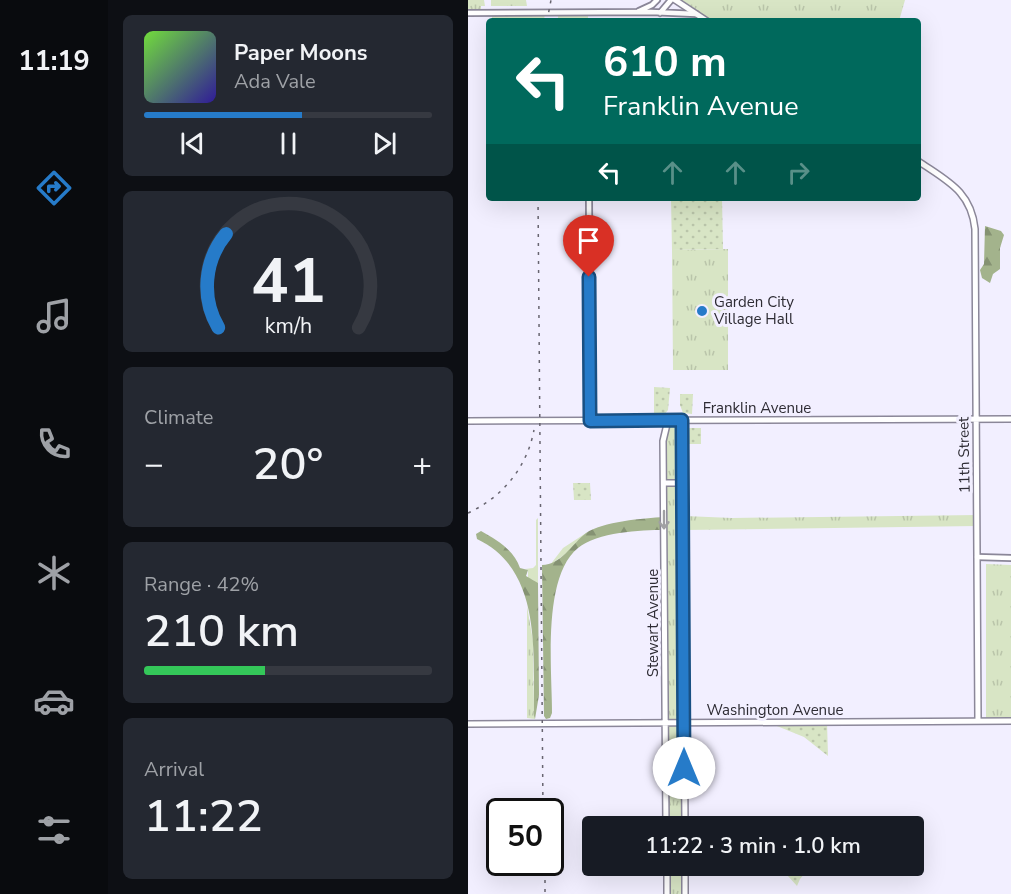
<!DOCTYPE html>
<meta charset="utf-8">
<style>
body{margin:0;font-family:"Nunito Sans",sans-serif;background:#242831;color:#f1f3f6;height:100vh;display:flex;flex-direction:column;font-size:22px;white-space:nowrap}
*{box-sizing:border-box;margin:0}
p{font-size:20px;color:#9ea1a6}
.icon{flex:none;width:33px;height:33px;fill:none;stroke:currentColor;stroke-width:2;stroke-linecap:round;stroke-linejoin:round}
.map{position:relative;flex:1;overflow:hidden}
.sheet{display:flex;flex-direction:column;gap:15px;padding:15px;background:#0d0f14;width:360px}
.sheet>*{flex:none}
.top-card{position:absolute;left:18px;top:18px;width:435px;height:183px;border-radius:6px;box-shadow:0 6px 24px #0002;background:#00695c;color:#fff;overflow:hidden}
.speed{position:absolute;left:18px;top:798px;display:flex;gap:12px;font-size:30px;font-weight:700;text-align:center}
.speed>*{display:grid;place-content:center;width:78px;height:78px;border-radius:50%;background:#171b24;box-shadow:0 6px 24px #0002;line-height:1}
.speed .limit{border:3px solid #111;border-radius:9px;background:#fff;color:#111}
.pin{position:absolute;display:grid;place-items:center;width:51px;height:51px;color:#fff;margin:-62px -26px;border-radius:50% 50% 50% 0;rotate:-45deg;box-shadow:0 0 6px #0007}
.pin .icon{rotate:45deg}
.me{position:absolute;width:66px;margin:-33px;rotate:0deg;stroke-linejoin:round;filter:drop-shadow(0 0 4px #0008)}
.turn{display:flex;align-items:center;gap:21px;height:126px;padding:0 18px;font-size:27px}
.turn .icon{width:78px;height:78px;stroke-width:2.5}
.turn b{display:block;font-size:42px;line-height:51px}
.lanes{display:flex;align-items:center;height:57px;padding:0 18px;background:#0003;justify-content:center;gap:30px;direction:ltr}
.lanes .off{opacity:.35}
.big{font-size:45px;font-weight:600;line-height:1.1}
.sheet .widget{flex:1;display:flex;flex-direction:column;justify-content:center;gap:9px;min-width:0;padding:0 21px;border-radius:9px;background:#242831}
.sheet .dial{align-items:center;gap:0}
.dial svg{height:156px;overflow:visible;fill:none;stroke:#363941;stroke-width:7;stroke-linecap:round;text-anchor:middle}
.dial text{fill:#f1f3f6;stroke:none}
.song{display:flex;align-items:center;gap:18px}
.cover{width:72px;height:72px;border-radius:9px;background:linear-gradient(135deg,hsl(100 70% 55%),hsl(250 70% 35%))}
.played{height:6px;border-radius:3px;background:linear-gradient(90deg,#267bc9 55%,#363941 55%)}
.keys{display:flex;justify-content:space-around;direction:ltr}
.heat{display:flex;justify-content:space-between;align-items:center;font-size:33px;direction:ltr}
.charge{height:9px;border-radius:4px;background:linear-gradient(90deg,#34c759 42%,#363941 0)}
.trip{position:absolute;left:114px;top:816px;width:342px;height:60px;border-radius:6px;background:#171b24;box-shadow:0 6px 24px #0002;font-weight:600;line-height:60px;text-align:center}
main{display:flex;flex:1;min-height:0}
.tabs{display:flex;flex-direction:column;width:108px;justify-content:space-around;align-items:center;background:#090b0e;color:#9ea1a6}
.tabs .icon{width:42px;height:42px}
.tabs .selected{color:#267bc9}
.tabs b{font-size:27px;color:#f1f3f6}
.map>svg:first-child{display:block}
</style>
<main>
<nav class="tabs">
<b>11:19</b>
<svg class="icon selected" aria-label="directions" viewBox="0 0 24 24"><path d="M12 3l9 9-9 9-9-9zM9 14v-3h6M13 9l2 2-2 2"/></svg>
<svg class="icon" aria-label="music" viewBox="0 0 24 24"><path d="M9 18V5l10-2v13"/><circle cx="6" cy="18" r="3"/><circle cx="16" cy="16" r="3"/></svg>
<svg class="icon" aria-label="phone" viewBox="0 0 24 24"><path d="M5 4h4l2 5-3 2q2 4 5 5l2-3 5 2v4C11 20 4 13 5 4z"/></svg>
<svg class="icon" aria-label="climate" viewBox="0 0 24 24"><path d="M12 3v18M4 7l16 10M4 17L20 7"/></svg>
<svg class="icon" aria-label="car" viewBox="0 0 24 24"><path d="M5 17H2v-5l4-1 3-4h7l3 4 3 1v5h-3M9 17h6M6 11h13"/><circle cx="7" cy="17" r="2"/><circle cx="17" cy="17" r="2"/></svg>
<svg class="icon" aria-label="filters" viewBox="0 0 24 24"><path d="M4 7h16M4 17h16"/><circle cx="9" cy="7" r="2"/><circle cx="15" cy="17" r="2"/></svg>
</nav>
<section class="sheet">
<div class="widget">
<div class="song"><i class="cover"></i><div><b>Paper Moons</b><p>Ada Vale</p></div></div>
<div class="played"></div>
<div class="keys"><svg class="icon" aria-label="previous" viewBox="0 0 24 24"><path d="M18 5L8 12l10 7zM5 5v14"/></svg><svg class="icon" aria-label="pause" viewBox="0 0 24 24"><path d="M8 5v14M16 5v14"/></svg><svg class="icon" aria-label="next" viewBox="0 0 24 24"><path d="M6 5l10 7-10 7zM19 5v14"/></svg></div>
</div>
<div class="widget dial"><svg viewBox="0 0 100 80">
<path d="M14 69A42 42 0 1 1 86 69"/>
<path d="M14 69A42 42 0 0 1 18 21" stroke="#267bc9"/>
<text x="50" y="56" font-size="32" font-weight="700">41</text>
<text x="50" y="72" font-size="11">km/h</text>
</svg></div>
<div class="widget"><p>Climate</p>
<div class="heat"><a>−</a><b class="big">20°</b><a>+</a></div>
</div>
<div class="widget"><p>Range · 42%</p><b class="big">210 km</b><div class="charge"></div></div>
<div class="widget"><p>Arrival</p><b class="big">11:22</b></div>
</section>
<div class="map">
<svg width="543" height="894" viewBox="0 0 543 894">
<defs>
<pattern id="grass-tufts" width="24" height="20" patternUnits="userSpaceOnUse" patternTransform="scale(1.5)"><rect width="24" height="20" fill="#d8e5c5"/><path d="M3 7l-1-3M5 7V3M7 7l1-3M15 17l-1-3M17 17v-4M19 17l1-3" fill="none" stroke="#bac5aa"/></pattern>
<pattern id="forest-firs" width="22" height="20" patternUnits="userSpaceOnUse" patternTransform="scale(1.5)"><rect width="22" height="20" fill="#a3b38c"/><path d="M5 1l3.5 6h-7zM16 11l3.5 6h-7z" fill="#859273"/></pattern>
<pattern id="park-dots" width="8" height="8" patternUnits="userSpaceOnUse" patternTransform="scale(1.5)"><rect width="8" height="8" fill="#d8e5c5"/><path d="M2 2h.1M6 6h.1" fill="none" stroke="#bac5aa" stroke-width="1.8" stroke-linecap="round"/></pattern>
</defs>
<rect width="100%" height="100%" fill="#f2efff"/>
<path fill="url(#grass-tufts)" d="M0,0H16L17,6H13V9H0Z
M23,0H58L59,6H23Z
M207,0H437L431,21H239Z
M90,13H120V21H90Z
M260,249V370H205L204,250Z
M201,422L212,424L217,516L264,518L509,515V526L217,530V826H197L195,450Z
M70,518V586L65,580L60,578V570L57,569L65,568L68,565V520Z
M118,533L100,552L82,565L95,548Z
M518,564L543,565V719H518Z
M59,606L65,641L66,715L67,719L59,718Z
M197,866H217V894H198Z"/>
<path fill="url(#forest-firs)" d="M517,226L533,231L536,235L532,248V269L525,274L522,283L514,278L512,270L516,264Z
M196,517V530C173,530 129,532 110,548C74,577 84,669 84,713L82,718L78,719L76,716L74,565C93,565 104,544 118,533C134,522 176,518 196,517Z
M13,531C29,540 46,550 52,568L60,570L58,576L70,583L71,695L67,719L66,716C65,655 75,570 9,539L8,534Z"/>
<path fill="url(#park-dots)" d="M24,12H77L76,21H24Z
M254,198L255,249L204,250L203,199Z
M186,387L202,388L200,410L196,415H186Z
M212,394H225L224,414L215,413L212,405Z
M221,428H233V444H221Z
M105,483H122L123,500H106Z
M299,722H359L360,756L336,737Z
M311,866H343L332,879L329,886Z"/>
<g fill="none" stroke-linecap="round" stroke-linejoin="round">
<g stroke="#8b8799" stroke-width="8">
<path id="tertiary" d="M171,11L184,5L189,0
M0,13L183,12L228,14
M192,13L203,0
M121,198L122,421
M509,557L543,558"/>
</g>
<g stroke="#8b8799" stroke-width="8">
<path id="secondary" d="M207,0L239,21
M450,161C479,181 503,191 507,229L510,721
M214,420L217,826
M0,421L543,419
M196,483H215
M0,724L543,721
M198,826L195,441L200,420
M199,866V894
M217,866V894"/>
</g>
<use href="#tertiary" stroke="#fff" stroke-width="4.5"/>
<use href="#secondary" stroke="#fff" stroke-width="5"/>
<path stroke="#686570" stroke-width="1.5" stroke-dasharray="3 6" stroke-linecap="butt" d="M79,21L83,0
M70,198L75,812
M0,513C35,497 59,467 66,430
M77,862V894"/>
</g>
<defs><path id="oneway-shaft" d="M-6 0H5M1.5-3L5.5 0L1.5 3" fill="none" stroke-width="1.6" stroke-linecap="round" stroke-linejoin="round" transform="scale(1.5)"/></defs>
<use stroke="#a0a0a3" href="#oneway-shaft" transform="translate(196 520) rotate(90)"/>
<g fill="none" stroke-linecap="round" stroke-linejoin="round">
<g stroke="#195083" stroke-width="15">
<path id="route" d="M121,277L122,421L214,420L216,768"/>
</g>
<use href="#route" stroke="#267bc9" stroke-width="10"/>
</g>
<circle fill="#267bc9" stroke="#f2efff" stroke-width="2" cx="234" cy="311" r="6"/>
<g text-anchor="middle" stroke-width="6" stroke-linejoin="round" paint-order="stroke">
<g font-size="15" fill="#2d2b33" stroke="#f2efff" text-anchor="start">
<text x="246" y="307">Garden City<tspan x="246" dy="17">Village Hall</tspan></text>
</g>
<g font-size="15" fill="#2d2b33" stroke="#f2efff">
<text x="289" y="413">Franklin Avenue</text>
<text transform="translate(496 455) rotate(-91)" y="5">11th Street</text>
<text transform="translate(185 623) rotate(-90)" y="5">Stewart Avenue</text>
<text x="307" y="715">Washington Avenue</text>
</g>
</g>
</svg>
<div class="speed"><div class="limit">50</div></div>
<div class="pin" style="left:121px;top:277px;background:#d93025"><svg class="icon" aria-label="arrive" viewBox="0 0 24 24"><path d="M6 21V4h12l-3 4 3 4H6"/></svg></div>
<svg class="me" style="left:216px;top:768px" viewBox="-20 -20 40 40"><circle r="19" fill="#fff"/><path d="M0-13L10 11 0 6-10 11z" fill="#267bc9"/></svg>
<div class="trip">11:22 · 3 min · 1.0 km</div>
<div class="top-card">
<div class="turn"><svg class="icon" aria-label="left" viewBox="0 0 24 24"><path d="M17 20v-9H6M10 6l-5 5 5 5"/></svg><div><b>610 m</b>Franklin Avenue</div></div>
<div class="lanes"><svg class="icon" aria-label="left" viewBox="0 0 24 24"><path d="M17 20v-9H6M10 6l-5 5 5 5"/></svg><svg class="icon off" aria-label="ahead" viewBox="0 0 24 24"><path d="M12 20V5M6 11l6-6 6 6"/></svg><svg class="icon off" aria-label="ahead" viewBox="0 0 24 24"><path d="M12 20V5M6 11l6-6 6 6"/></svg><svg class="icon off" aria-label="right" viewBox="0 0 24 24"><path d="M7 20v-9h11M14 6l5 5-5 5"/></svg></div>
</div>
</div>
</main>
